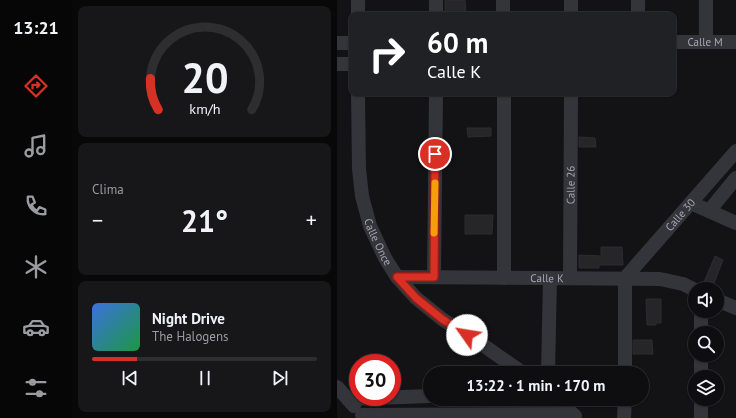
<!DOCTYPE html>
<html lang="es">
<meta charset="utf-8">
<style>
body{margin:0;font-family:"PT Sans",sans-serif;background:#171719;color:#f1f3f6;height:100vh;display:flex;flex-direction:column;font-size:15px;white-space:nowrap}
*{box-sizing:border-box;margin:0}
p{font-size:13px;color:#9b9c9f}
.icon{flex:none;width:22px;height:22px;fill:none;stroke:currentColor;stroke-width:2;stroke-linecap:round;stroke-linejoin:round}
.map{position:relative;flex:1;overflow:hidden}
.sheet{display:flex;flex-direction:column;gap:6px;padding:6px;background:#080809;width:265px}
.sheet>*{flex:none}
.top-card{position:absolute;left:12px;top:12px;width:327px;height:84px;border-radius:8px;box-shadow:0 1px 3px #0004,0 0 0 1px #2e2e30;background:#202124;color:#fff;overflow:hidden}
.buttons{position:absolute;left:351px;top:282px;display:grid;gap:8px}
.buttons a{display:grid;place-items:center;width:36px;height:36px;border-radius:50%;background:#0e0e10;box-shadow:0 1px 3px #0004,0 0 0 1px #2e2e30;font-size:20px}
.speed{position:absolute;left:12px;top:354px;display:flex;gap:8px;font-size:20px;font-weight:700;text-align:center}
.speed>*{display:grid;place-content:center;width:52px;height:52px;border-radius:50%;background:#0e0e10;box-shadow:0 1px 3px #0004,0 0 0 1px #2e2e30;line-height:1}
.speed .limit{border:6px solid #d22;background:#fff;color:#111}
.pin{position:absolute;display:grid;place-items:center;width:34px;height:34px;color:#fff;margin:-17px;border:2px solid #fff;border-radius:50%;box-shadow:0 1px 4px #0007}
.me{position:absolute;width:44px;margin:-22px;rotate:302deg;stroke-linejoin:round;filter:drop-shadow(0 0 3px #0008)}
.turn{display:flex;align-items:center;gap:14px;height:84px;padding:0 12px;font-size:18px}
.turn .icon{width:52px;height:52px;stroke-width:2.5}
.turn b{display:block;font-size:28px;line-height:34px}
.big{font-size:30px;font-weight:700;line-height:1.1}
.sheet .tile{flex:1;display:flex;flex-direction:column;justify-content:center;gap:6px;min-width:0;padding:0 14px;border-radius:8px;background:#171719}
.sheet .dial{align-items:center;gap:0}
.dial svg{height:104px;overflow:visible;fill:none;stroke:#2e2e30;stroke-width:7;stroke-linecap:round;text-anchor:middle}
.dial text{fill:#f1f3f6;stroke:none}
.song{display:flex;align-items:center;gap:12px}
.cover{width:48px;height:48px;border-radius:6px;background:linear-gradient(135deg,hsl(220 70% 55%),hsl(140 70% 35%))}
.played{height:4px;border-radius:2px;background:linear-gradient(90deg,#d93025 20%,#2e2e30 20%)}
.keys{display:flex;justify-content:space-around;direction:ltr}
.heat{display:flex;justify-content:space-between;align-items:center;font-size:22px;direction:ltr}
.trip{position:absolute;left:86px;top:366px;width:226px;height:40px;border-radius:20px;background:#0e0e10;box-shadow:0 1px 3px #0004,0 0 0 1px #2e2e30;font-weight:700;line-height:40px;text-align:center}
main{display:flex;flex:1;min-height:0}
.dock{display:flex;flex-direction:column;width:72px;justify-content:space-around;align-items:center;background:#060606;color:#9b9c9f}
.dock .icon{width:28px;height:28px}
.dock .current{color:#d93025}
.dock b{font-size:18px;color:#f1f3f6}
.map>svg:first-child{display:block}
</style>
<main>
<nav class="dock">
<b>13:21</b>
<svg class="icon current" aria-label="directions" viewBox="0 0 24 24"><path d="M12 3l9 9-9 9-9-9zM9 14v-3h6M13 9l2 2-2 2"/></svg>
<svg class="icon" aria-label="music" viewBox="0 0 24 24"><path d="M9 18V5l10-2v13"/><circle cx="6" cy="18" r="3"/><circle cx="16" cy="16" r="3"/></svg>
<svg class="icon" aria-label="phone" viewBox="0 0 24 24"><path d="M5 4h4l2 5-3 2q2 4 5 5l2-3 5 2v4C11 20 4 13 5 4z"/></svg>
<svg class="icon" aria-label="climate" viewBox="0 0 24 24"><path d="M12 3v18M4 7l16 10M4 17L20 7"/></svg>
<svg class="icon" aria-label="car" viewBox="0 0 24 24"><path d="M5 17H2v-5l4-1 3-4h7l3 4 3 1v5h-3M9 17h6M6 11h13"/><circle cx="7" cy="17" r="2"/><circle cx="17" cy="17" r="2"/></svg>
<svg class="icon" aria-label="filters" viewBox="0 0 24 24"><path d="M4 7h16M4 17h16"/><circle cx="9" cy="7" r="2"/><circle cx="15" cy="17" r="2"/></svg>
</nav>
<section class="sheet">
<div class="tile dial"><svg viewBox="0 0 100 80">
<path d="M14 69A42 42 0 1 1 86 69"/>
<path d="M14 69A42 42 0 0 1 8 45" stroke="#d93025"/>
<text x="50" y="56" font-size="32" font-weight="700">20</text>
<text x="50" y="72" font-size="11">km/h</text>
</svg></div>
<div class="tile"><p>Clima</p>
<div class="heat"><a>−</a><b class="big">21°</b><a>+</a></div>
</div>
<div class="tile">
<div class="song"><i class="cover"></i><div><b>Night Drive</b><p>The Halogens</p></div></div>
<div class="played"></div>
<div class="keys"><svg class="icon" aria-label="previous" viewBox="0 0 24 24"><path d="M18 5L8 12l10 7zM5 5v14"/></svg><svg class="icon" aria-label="pause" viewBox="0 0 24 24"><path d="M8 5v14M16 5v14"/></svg><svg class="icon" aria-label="next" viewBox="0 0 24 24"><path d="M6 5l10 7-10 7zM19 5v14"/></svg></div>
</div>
</section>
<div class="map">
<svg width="399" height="418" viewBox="0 0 399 418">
<rect width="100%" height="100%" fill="#131315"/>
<path fill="#262629" stroke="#2d2d31" d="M108,0H128L129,15H108Z
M130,128H154V136L131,137Z
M242,137L258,138L259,147H242Z
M128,215H156L155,234H128Z
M264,247H285L286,265H262V268H242V255L264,256Z
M378,256L386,260L376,286L367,282Z
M309,299H324V323H319V325H310Z
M296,340H315L316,354H296Z"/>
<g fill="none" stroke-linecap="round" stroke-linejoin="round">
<g stroke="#34353a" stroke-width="14">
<path d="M21,0V15"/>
<path d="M99,0V15"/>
<path d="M166,0V15"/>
<path d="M234,0V15"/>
<path d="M301,0V15"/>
<path d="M369,41V0"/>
<path id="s1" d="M336,42H399"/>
<path d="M0,43H15"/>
<path d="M0,64H15"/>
<path id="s2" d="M21,93L22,169L25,196L33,226L48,258L60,277L79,298L105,319L143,343L186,373"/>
<path d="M167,93V278"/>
<path d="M354,203L399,223"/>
<path d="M372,211L399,178"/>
<path id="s3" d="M60,277L323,279L346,284L358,290"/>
<path d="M97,277L99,93"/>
<path id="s4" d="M233,278L234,93"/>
<path d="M380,300L399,308"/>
<path d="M364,311V333"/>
<path d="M364,355V377"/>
<path d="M211,373L213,278"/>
<path id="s5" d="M288,373V278L399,151"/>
<path d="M0,387L17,406"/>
<path d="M11,399L93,396"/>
<path d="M219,399L238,416"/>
<path d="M364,399V418"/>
<path d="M25,415L235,414"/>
<path d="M287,418L288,399"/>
</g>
</g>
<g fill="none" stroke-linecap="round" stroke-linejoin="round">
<g stroke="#8d1f18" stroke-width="10">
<path id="route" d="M98,154L97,277H60L79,298L105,319L130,335"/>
</g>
<use href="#route" stroke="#d93025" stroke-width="7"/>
<path stroke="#f59e0b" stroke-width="7" d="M97,233L98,183"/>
</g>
<g text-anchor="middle" stroke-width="4" stroke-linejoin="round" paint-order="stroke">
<g font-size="11" fill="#a5a8b5" stroke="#0e0e10">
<text dy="4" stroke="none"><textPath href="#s1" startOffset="32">Calle M</textPath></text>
<text dy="4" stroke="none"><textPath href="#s4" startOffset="93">Calle 26</textPath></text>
<text dy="4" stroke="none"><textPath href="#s5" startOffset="179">Calle 30</textPath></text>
<text dy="4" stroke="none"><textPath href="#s2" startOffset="152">Calle Once</textPath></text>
<text dy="4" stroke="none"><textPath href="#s3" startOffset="150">Calle K</textPath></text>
</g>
</g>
</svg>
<div class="buttons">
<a><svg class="icon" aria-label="sound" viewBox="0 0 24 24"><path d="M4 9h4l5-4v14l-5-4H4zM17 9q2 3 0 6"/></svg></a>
<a><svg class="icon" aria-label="search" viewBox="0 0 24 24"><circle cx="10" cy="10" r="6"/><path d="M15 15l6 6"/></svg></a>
<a><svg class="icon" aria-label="layers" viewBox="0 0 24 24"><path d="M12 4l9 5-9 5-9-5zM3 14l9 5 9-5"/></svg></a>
</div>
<div class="speed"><div class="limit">30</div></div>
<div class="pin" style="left:98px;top:154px;background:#d93025"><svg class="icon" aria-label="arrive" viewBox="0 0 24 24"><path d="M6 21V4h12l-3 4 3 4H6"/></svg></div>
<svg class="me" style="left:130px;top:335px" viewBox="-20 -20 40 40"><circle r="19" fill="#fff"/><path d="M0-13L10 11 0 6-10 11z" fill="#d93025"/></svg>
<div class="trip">13:22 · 1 min · 170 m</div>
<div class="top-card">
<div class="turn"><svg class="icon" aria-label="right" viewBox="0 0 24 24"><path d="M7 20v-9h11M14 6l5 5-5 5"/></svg><div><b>60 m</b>Calle K</div></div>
</div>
</div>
</main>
